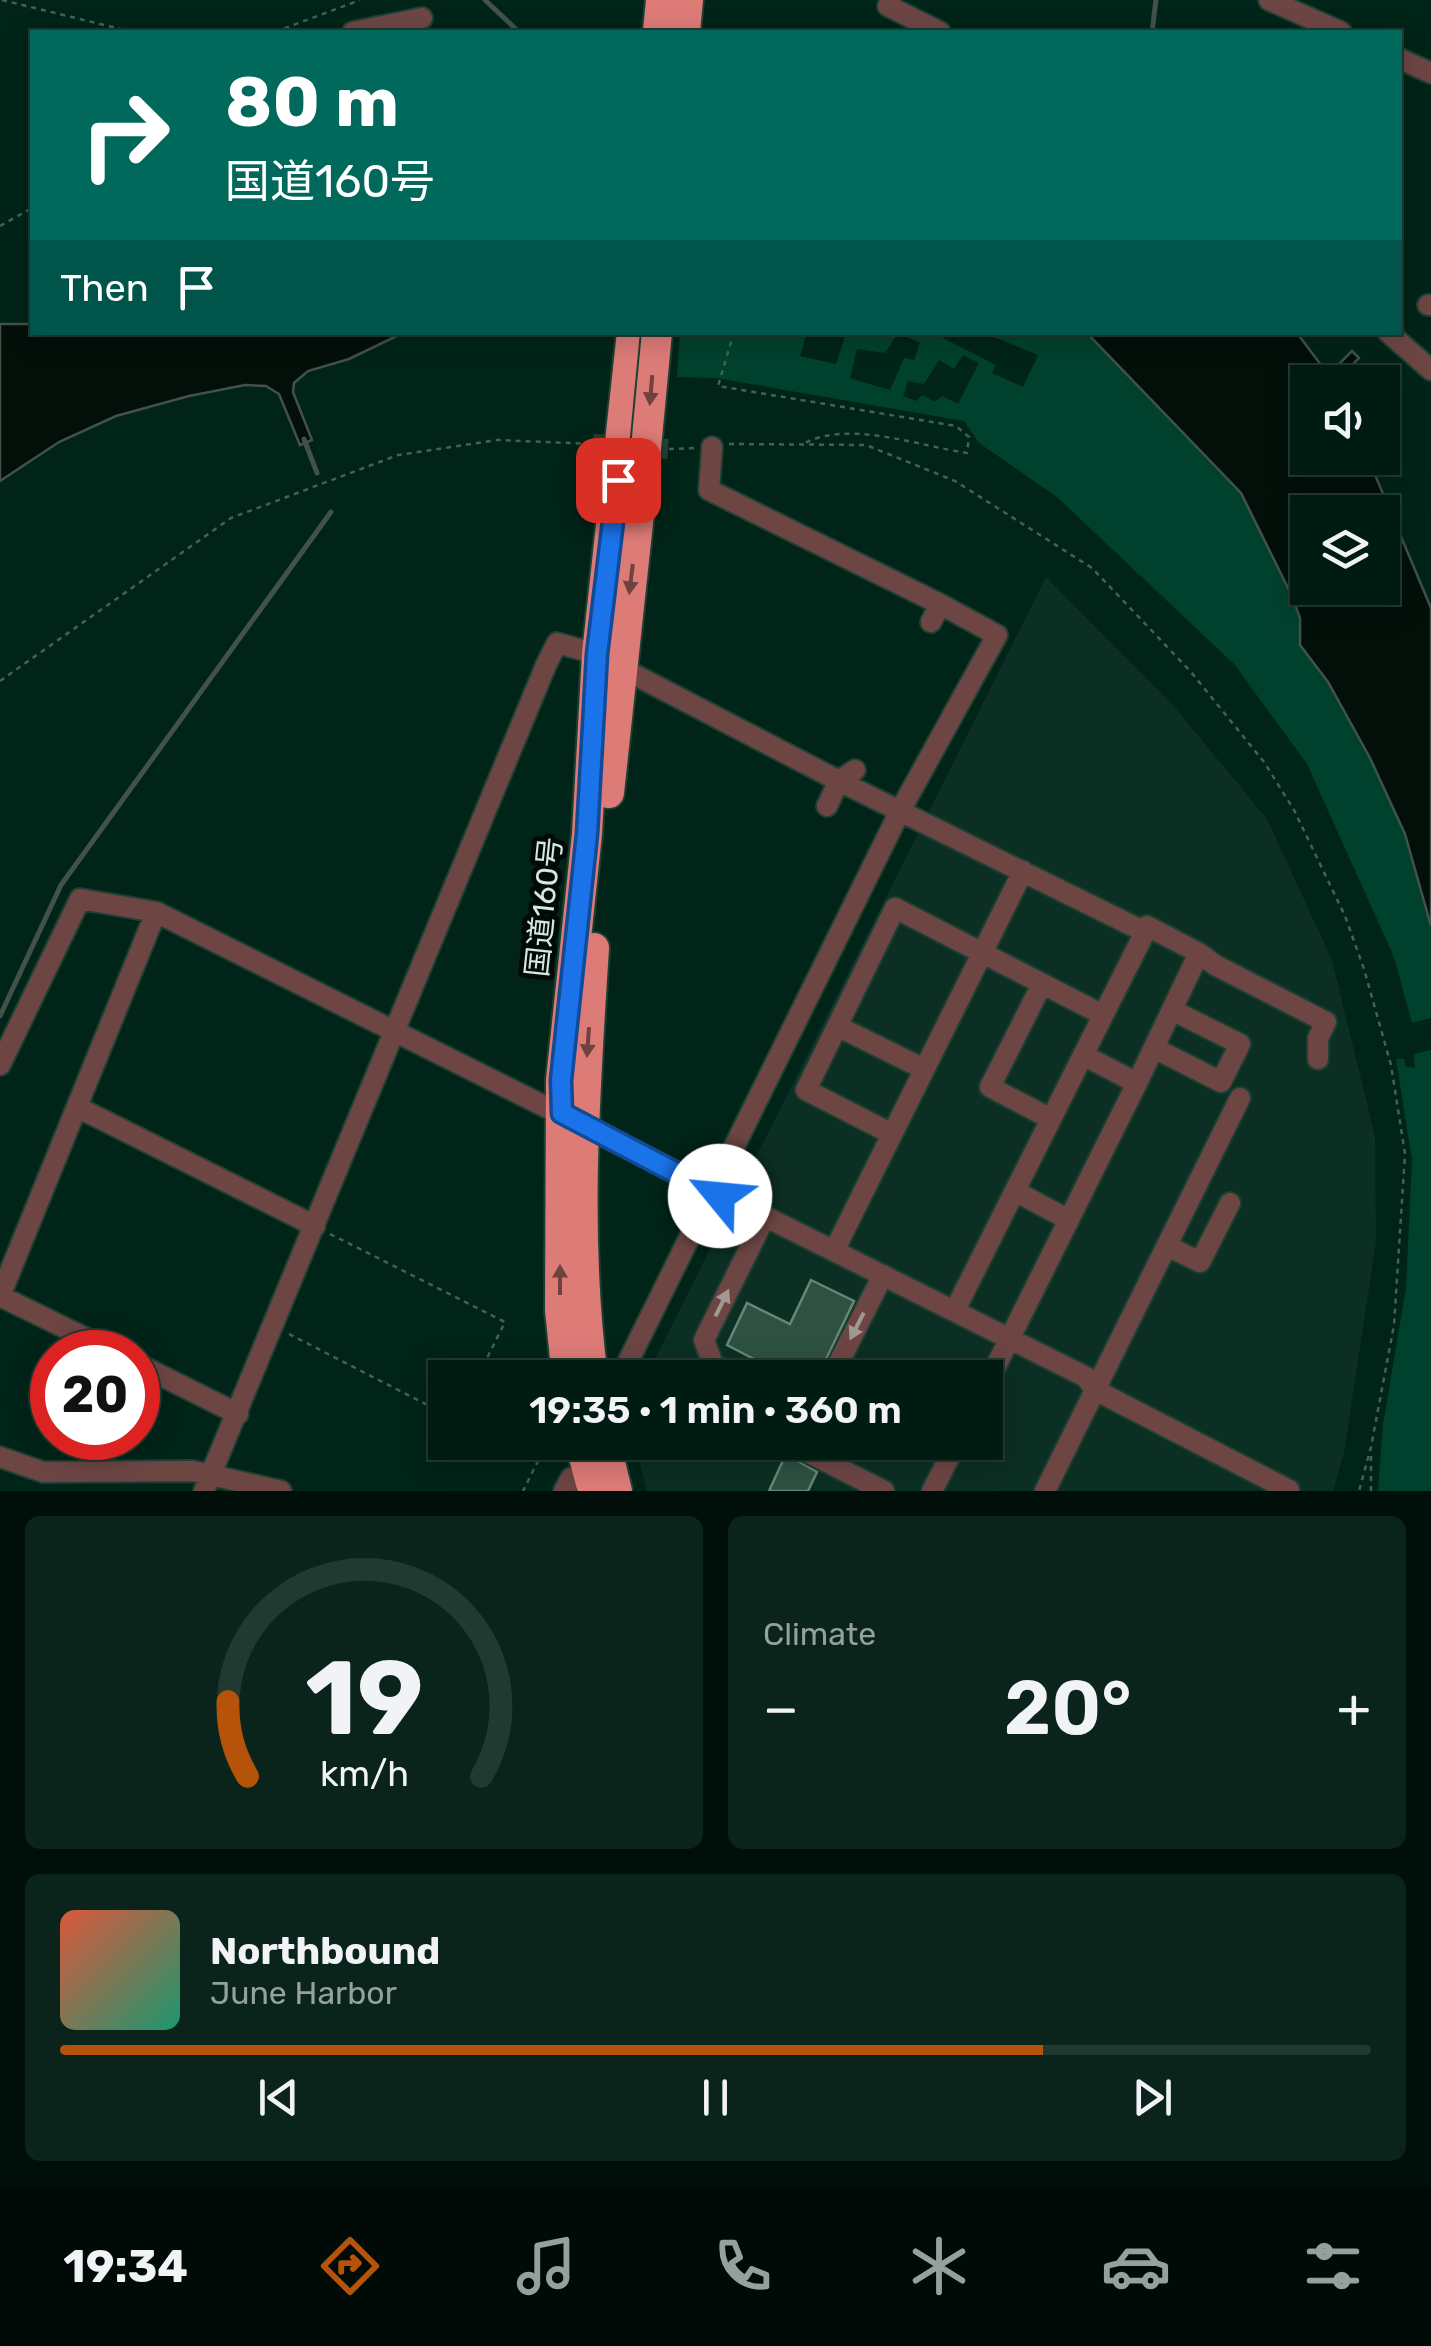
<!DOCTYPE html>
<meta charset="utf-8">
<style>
body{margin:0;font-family:Rubik,"Noto Sans JP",sans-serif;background:#0a241b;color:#f1f3f6;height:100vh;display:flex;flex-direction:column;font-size:38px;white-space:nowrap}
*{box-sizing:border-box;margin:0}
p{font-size:32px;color:#95a19f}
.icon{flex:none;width:55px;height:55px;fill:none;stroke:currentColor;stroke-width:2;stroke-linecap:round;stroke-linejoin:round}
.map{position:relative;height:1491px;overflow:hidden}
.side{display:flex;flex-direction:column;gap:25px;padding:25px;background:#000f0a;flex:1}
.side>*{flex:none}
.guide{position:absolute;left:30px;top:30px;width:1372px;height:305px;border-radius:0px;box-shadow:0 5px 25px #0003,0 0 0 2px #223932;background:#00695c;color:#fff;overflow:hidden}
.controls{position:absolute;left:1290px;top:365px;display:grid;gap:20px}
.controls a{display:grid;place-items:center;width:110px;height:110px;border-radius:0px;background:#001b12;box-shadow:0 5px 25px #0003,0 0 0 2px #223932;font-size:50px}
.speed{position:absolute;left:30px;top:1330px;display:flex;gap:20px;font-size:50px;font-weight:700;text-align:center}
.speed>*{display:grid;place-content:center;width:130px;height:130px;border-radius:50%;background:#001b12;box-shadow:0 5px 25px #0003,0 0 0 2px #223932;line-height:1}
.speed .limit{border:15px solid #d22;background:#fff;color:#111}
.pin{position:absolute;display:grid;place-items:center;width:85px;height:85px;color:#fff;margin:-42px;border-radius:20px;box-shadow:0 5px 15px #0006}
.me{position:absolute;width:110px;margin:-55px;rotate:298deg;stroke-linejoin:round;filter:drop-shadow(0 0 8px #0008)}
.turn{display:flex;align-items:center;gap:35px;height:210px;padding:0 30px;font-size:45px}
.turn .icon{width:130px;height:130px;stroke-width:2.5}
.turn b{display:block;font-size:70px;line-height:85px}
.then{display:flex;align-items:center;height:95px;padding:0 30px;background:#0003;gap:20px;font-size:38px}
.big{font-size:75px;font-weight:600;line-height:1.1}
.side .widget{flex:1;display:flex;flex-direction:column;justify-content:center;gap:15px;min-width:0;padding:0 35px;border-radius:15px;background:#0a241b}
.side .dial{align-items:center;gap:0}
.dial svg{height:260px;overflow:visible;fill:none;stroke:#223932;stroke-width:7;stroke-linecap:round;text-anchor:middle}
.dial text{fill:#f1f3f6;stroke:none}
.song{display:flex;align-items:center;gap:30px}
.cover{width:120px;height:120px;border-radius:15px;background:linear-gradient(135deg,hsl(10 70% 55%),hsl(160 70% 35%))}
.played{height:10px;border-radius:5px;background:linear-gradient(90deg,#b45309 75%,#223932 75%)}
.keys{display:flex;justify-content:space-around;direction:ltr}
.heat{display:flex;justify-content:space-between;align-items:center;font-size:55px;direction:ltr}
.side .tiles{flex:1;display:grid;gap:25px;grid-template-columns:1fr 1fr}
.widget:last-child{grid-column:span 2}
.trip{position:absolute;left:428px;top:1360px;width:575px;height:100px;border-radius:0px;background:#001b12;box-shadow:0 5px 25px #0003,0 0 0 2px #223932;font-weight:600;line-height:100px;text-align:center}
.menu{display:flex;height:160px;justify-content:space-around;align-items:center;background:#000b07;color:#95a19f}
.menu .icon{width:70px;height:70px}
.menu .on{color:#b45309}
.menu b{font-size:45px;color:#f1f3f6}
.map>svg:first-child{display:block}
</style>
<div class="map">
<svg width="1431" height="1491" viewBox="0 0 1431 1491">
<rect width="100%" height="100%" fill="#002418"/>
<path fill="#0c2f23" d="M1046,577L1172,704L1267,819L1332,960L1375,1136L1376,1242L1344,1453L1333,1491H647L634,1443L985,1442V1378L646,1377Z"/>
<path fill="#00412d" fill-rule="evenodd" d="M945,332L943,338L996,365L992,373L1023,387L1038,355L984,333H1087L1241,493L1292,596L1300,618V645L1328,682L1370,758L1405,834L1431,926V1018L1412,1023L1394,957L1307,764L1235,665L1057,497L979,443L964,421L716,378L677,377L680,333H807L800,356L836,364L846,333ZM898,333L920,343L914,360L904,358L890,390L850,378L857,349L885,353ZM963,355L979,363L958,404L942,396L935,402L922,395L916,401L903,396L908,381L924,384L939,360L954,369Z
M1431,1050V1491H1378L1383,1425L1406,1288L1412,1160L1396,1059H1404L1406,1067L1415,1068L1414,1054Z"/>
<path fill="#03100a" stroke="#42514a" stroke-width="2.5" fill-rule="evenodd" d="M0,324H32V332L403,333L349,359L308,371L294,383L293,392L312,440L300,445L279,394L266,386L245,385L189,396L116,416L59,442L0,481Z
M1087,333H1297L1321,365L1330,373L1352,351L1359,358L1340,377L1339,382H1308V458H1368L1431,608V926L1405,834L1370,758L1328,682L1300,645V618L1292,596L1241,493ZM1382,512V588H1308V512Z"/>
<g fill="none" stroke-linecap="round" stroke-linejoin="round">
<path stroke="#42514a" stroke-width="5" d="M485,0L519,32
M1152,32L1156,0
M304,439L317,473
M0,1016L61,885L331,512"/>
</g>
<path fill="#2e5142" stroke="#638877" stroke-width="2.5" d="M811,1280L854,1301L817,1378H790L727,1345L747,1303L790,1324Z
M786,1454L817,1472L808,1491H769Z"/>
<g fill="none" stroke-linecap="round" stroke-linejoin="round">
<path stroke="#204236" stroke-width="20" stroke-dasharray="20 10" stroke-linecap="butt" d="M593,444L668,449"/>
<g stroke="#1e4034" stroke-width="24">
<path id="minor" d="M891,0L888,6L940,32
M1269,0L1341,32
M353,32L422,18
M1400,59L1431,73
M1428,305H1431
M1388,332L1431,370
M712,447L709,490L940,604
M620,677L635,675L839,781L1145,932L955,1310
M827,806L839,781L855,770
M1199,953L1215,965L1326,1022L1318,1038V1059
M1042,984L990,1087L1051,1119
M837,1026L924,1069
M1154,1048L1221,1082L1240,1044L1172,1010
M1083,1055L1137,1083L1199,953L1147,926L1145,932
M0,1065L80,899L156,912L1086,1377L1095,1390L1289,1490
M77,1107L315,1226
M892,1134L806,1090L895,908L1103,1015
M1015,1191L1069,1220
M1167,1246L1200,1262L1230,1203
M834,1251L1023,871
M0,1296L156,912
M0,1296L114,1352
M138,1364L238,1414
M620,1378L900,811L997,635L940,604L931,622
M738,1378L713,1364L704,1340L765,1217
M831,1378L883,1275
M985,1388L1137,1083
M800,1442L805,1451L884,1491
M0,1457L43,1472L193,1471L281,1491
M204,1491L546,665L557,643L597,654
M564,1491L571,1478
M932,1491L957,1442
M1045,1491L1240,1098"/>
</g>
<g stroke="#1e4034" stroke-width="34">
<path id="highway" d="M658,32L661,0
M685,32L688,0
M609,793L646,448
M567,1378L560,1310L561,1080L587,834L597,654L632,332
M593,1378C574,1235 585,1091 594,948
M580,1442L593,1491
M605,1442L617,1491"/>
</g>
<path stroke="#436257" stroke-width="2.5" stroke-dasharray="5 5" stroke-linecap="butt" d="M2,0L133,32
M275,32L360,0
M0,226L32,208
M734,332L718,386L956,426L969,437L967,453C919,446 849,420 805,443
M729,444L866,445L955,481L1092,568L1191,672L1264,762L1294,810L1345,916L1364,969L1391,1065L1405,1154L1394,1325L1371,1447L1359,1491
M669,449L696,448
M0,681L231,518L398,455L498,440L593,444
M330,1234L505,1322L477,1378
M289,1334L445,1414
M502,1442L538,1461L523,1491
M1371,1491V1454"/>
<use href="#minor" stroke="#6d4644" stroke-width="20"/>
<use href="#highway" stroke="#dd7b77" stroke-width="30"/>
<g stroke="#1e4034" stroke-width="34" stroke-linecap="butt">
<path id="highway-bridge" d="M646,448L657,332"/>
</g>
<use href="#highway-bridge" stroke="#dd7b77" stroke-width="30"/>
</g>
<defs><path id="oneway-solid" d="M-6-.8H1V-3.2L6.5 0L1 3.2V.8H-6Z" transform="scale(2.5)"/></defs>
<g fill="#6f423e">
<use href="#oneway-solid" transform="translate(651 390) rotate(95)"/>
<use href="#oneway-solid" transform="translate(631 579) rotate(97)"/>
<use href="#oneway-solid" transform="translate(588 1042) rotate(94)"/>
<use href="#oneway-solid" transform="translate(560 1280) rotate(-90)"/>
</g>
<g fill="#a29892">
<use href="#oneway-solid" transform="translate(722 1303) rotate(-64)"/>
<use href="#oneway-solid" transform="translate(857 1326) rotate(117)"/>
</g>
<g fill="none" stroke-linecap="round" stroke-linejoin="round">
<g stroke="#114b97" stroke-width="25">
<path id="route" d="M618,480L597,654L587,834L561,1080L562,1113L720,1196"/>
</g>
<use href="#route" stroke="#1a73e8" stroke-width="18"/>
</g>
<g text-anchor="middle" stroke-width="10" stroke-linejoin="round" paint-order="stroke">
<g font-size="30" fill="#d6e9e0" stroke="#010a06">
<text transform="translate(544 907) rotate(-84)" y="10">国道160号</text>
</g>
</g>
</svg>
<div class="controls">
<a><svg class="icon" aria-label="sound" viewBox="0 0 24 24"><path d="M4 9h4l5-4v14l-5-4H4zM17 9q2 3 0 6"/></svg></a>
<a><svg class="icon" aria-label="layers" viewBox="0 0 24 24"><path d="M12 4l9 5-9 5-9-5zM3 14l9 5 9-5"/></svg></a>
</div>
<div class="speed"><div class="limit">20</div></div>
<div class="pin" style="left:618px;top:480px;background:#d93025"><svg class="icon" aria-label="arrive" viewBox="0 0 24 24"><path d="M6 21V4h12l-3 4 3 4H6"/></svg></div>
<svg class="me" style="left:720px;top:1196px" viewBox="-20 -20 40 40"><circle r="19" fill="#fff"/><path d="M0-13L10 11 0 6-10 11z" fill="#1a73e8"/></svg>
<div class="trip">19:35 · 1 min · 360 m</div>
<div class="guide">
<div class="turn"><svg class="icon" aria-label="right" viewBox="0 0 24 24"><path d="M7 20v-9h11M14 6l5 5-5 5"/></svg><div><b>80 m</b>国道160号</div></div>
<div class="then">Then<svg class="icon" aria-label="arrive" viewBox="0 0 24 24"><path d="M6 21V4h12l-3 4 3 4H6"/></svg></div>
</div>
</div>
<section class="side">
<div class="tiles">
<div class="widget dial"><svg viewBox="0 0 100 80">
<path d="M14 69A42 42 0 1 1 86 69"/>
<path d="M14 69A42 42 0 0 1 8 46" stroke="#b45309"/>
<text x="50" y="56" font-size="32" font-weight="700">19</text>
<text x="50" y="72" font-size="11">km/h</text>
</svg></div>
<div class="widget"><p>Climate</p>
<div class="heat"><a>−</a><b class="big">20°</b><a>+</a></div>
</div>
<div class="widget">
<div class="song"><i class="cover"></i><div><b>Northbound</b><p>June Harbor</p></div></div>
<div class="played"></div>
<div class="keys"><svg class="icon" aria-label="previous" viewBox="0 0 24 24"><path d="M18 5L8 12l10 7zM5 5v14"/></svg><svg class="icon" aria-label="pause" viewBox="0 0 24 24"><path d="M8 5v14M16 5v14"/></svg><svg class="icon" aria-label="next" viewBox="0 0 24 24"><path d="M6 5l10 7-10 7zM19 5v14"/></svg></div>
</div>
</div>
</section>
<nav class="menu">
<b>19:34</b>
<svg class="icon on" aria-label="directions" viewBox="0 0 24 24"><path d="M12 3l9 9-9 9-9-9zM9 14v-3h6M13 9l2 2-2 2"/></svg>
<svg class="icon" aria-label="music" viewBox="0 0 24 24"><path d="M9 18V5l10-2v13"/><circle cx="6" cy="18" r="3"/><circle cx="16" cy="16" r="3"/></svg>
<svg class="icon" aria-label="phone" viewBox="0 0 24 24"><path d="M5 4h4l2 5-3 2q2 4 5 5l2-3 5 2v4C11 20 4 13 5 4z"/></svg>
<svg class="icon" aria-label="climate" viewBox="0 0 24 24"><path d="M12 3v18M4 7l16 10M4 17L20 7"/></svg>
<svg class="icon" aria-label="car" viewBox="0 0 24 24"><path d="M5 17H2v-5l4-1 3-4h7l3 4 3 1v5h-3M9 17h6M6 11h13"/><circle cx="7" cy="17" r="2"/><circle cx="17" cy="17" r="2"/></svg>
<svg class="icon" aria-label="filters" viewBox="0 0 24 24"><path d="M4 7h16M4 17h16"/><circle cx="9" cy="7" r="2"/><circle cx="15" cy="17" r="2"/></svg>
</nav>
